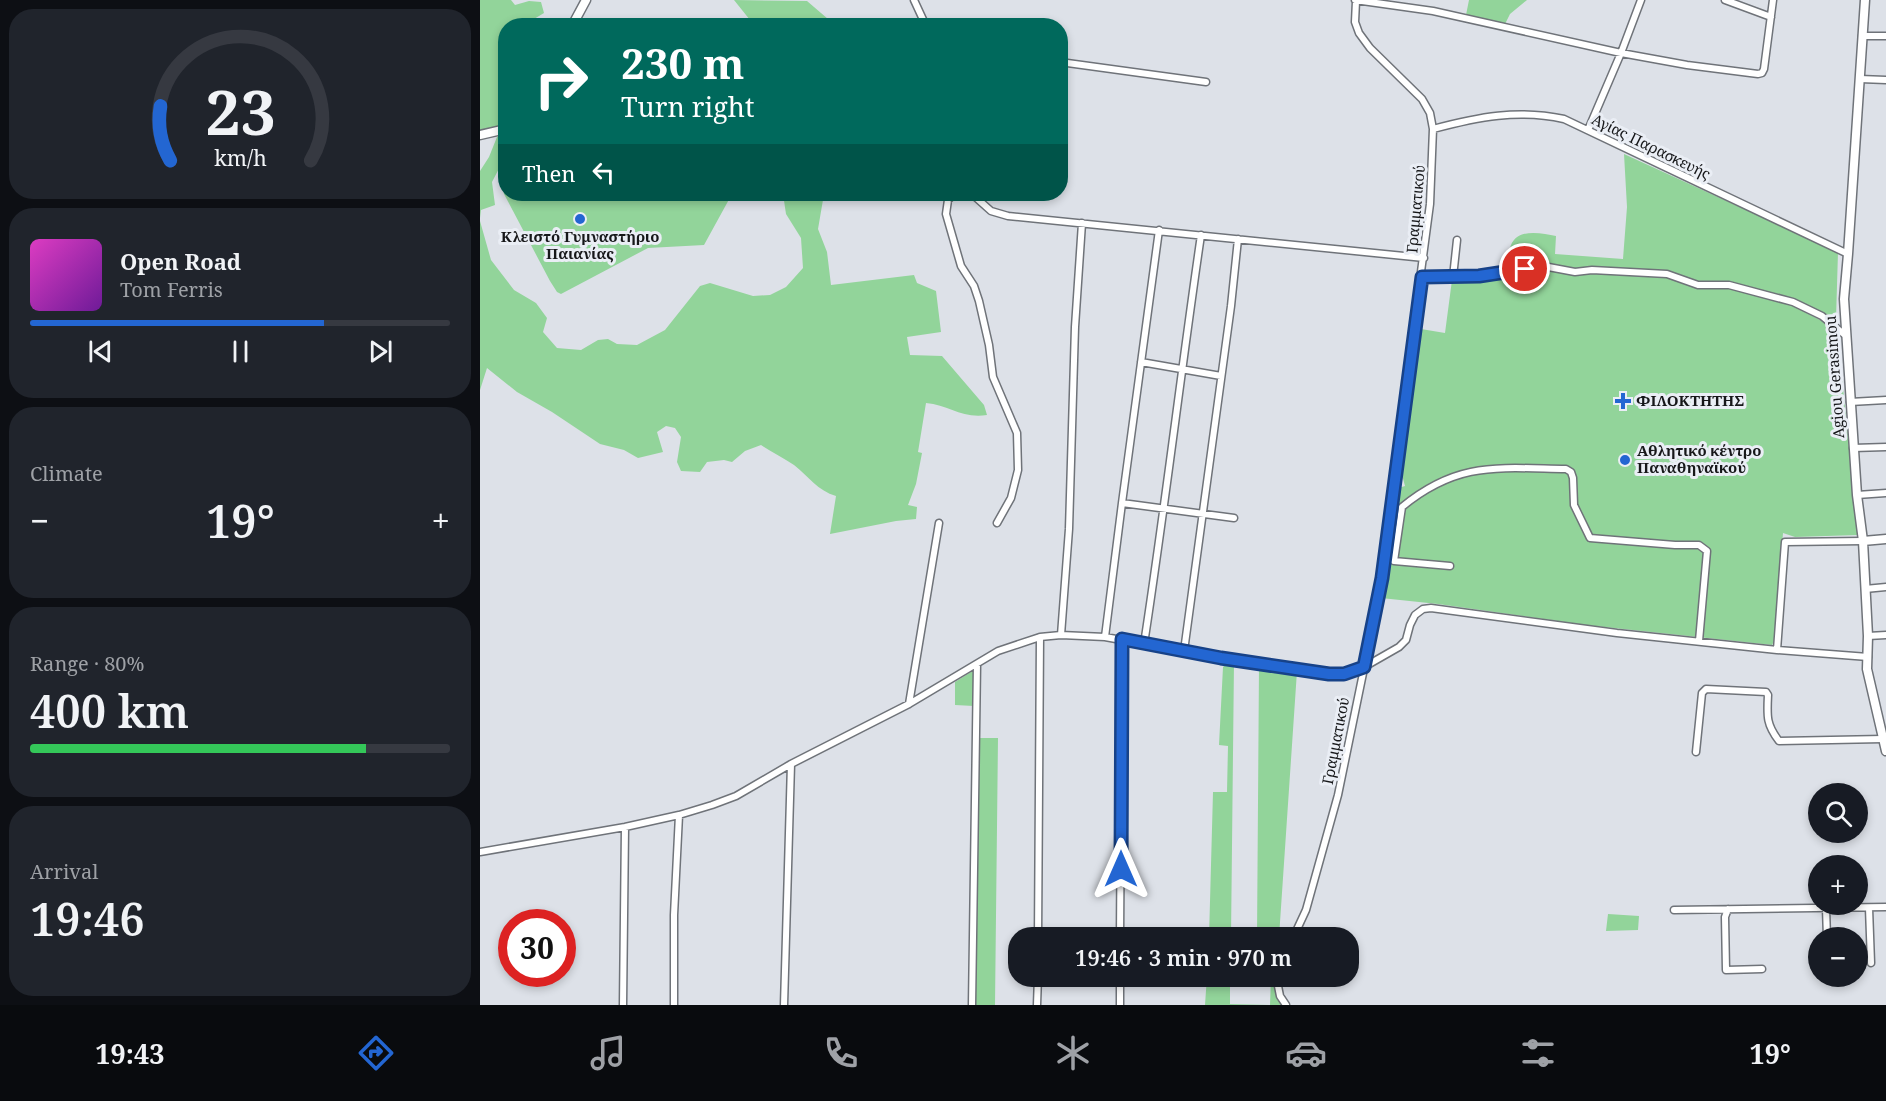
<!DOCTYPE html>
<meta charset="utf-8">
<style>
body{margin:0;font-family:"Noto Serif",serif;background:#20242c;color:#f1f3f6;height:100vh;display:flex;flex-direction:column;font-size:22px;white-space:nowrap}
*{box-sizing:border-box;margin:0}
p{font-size:20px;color:#9ea1a6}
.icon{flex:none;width:33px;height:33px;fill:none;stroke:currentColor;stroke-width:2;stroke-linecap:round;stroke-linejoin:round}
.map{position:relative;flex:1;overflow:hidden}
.sheet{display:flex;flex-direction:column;gap:9px;padding:9px;background:#0d0f14;width:480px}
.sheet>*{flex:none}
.top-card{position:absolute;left:18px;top:18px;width:570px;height:183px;border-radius:24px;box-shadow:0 3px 9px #0003;background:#00695c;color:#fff;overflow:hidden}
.fabs{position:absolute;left:1328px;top:783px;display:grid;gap:12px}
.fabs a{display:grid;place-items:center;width:60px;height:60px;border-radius:50%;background:#171b24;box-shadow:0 3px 9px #0003;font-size:30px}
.speed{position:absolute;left:18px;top:909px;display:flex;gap:12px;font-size:30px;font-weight:700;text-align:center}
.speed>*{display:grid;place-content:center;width:78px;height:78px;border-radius:50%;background:#171b24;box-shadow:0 3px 9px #0003;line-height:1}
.speed .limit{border:9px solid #d22;background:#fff;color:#111}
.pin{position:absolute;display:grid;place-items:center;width:51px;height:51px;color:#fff;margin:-26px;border:3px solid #fff;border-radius:50%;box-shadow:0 2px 6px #0007}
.me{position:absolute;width:66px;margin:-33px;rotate:0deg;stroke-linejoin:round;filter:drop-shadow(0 0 4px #0008)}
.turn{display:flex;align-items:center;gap:21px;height:126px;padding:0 24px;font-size:27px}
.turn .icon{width:78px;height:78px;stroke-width:2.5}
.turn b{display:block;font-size:42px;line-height:51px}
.then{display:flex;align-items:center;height:57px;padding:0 24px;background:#0003;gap:12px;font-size:22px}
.big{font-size:45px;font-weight:600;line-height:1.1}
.sheet .widget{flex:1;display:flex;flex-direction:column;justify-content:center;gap:9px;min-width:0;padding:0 21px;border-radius:24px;background:#20242c}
.sheet .dial{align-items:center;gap:0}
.dial svg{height:156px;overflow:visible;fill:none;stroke:#363941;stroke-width:7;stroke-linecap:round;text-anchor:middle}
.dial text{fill:#f1f3f6;stroke:none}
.song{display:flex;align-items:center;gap:18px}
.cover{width:72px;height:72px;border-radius:9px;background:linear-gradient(135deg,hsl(310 70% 55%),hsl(280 70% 35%))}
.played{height:6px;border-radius:3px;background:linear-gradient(90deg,#2366d2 70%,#363941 70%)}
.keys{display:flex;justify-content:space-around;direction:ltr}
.heat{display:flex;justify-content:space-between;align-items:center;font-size:33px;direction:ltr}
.charge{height:9px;border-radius:4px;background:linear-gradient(90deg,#34c759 80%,#363941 0)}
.trip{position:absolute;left:528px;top:927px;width:351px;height:60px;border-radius:24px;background:#171b24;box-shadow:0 3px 9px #0003;font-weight:600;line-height:60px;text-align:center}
.tabs{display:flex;height:96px;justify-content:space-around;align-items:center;background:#090b0e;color:#9ea1a6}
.tabs .icon{width:42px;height:42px}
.tabs .selected{color:#2366d2}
.tabs b{font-size:27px;color:#f1f3f6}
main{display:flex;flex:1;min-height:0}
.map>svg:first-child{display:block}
</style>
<main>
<section class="sheet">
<div class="widget dial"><svg viewBox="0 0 100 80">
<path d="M14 69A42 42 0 1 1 86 69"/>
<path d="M14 69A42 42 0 0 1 9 41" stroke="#2366d2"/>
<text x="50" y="56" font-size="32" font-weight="700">23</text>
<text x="50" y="72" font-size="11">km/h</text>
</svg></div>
<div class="widget">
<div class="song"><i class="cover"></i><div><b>Open Road</b><p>Tom Ferris</p></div></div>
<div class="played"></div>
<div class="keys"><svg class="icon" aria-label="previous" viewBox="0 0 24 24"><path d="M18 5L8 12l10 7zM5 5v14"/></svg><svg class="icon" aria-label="pause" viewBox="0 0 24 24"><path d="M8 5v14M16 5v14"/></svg><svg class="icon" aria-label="next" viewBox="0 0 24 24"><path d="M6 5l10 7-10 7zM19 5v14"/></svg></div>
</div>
<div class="widget"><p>Climate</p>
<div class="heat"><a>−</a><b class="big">19°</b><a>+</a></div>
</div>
<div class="widget"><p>Range · 80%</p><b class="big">400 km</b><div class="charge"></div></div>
<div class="widget"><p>Arrival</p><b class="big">19:46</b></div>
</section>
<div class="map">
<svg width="1406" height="1005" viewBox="0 0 1406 1005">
<rect width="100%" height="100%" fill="#dde1e8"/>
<path fill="#92d49a" d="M0,0H31L35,5L49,1L61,2L64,13L44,25L26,26L25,125L0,130Z
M254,0L327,1L355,25H274Z
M989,0H1047L1030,14L1025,24L986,15Z
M25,135V157L12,182L15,205L1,210L0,218V171L9,157L17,137Z
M1144,154L1358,252L1356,319L1353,322L1342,314L1312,298L1246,284L1218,282L1185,272L1094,269L1060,263L1039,266C1033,260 1027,255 1031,245C1038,228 1061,233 1076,236L1075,254L1143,259L1147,207Z
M25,180L26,194H252L224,245L168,248L81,294L77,292L70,281L24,194L22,186Z
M303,194H344L338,229L347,252L351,285L434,275L437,283L456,291L461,332L427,337L430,355L462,356L504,405L507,415C482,419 469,405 446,403L438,452L442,453L436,484L428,505L437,507L436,519L416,521L350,534L356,496C338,491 328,476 314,465C304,458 292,452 281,445L265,451L252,462L244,460L227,462L220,472L201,471L197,462L201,437L195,428L186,426L177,432L183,452L158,458L144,450L120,444L72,412L37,392L7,368L0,390V221L11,260L34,290L56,303L67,318L63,332L77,348L101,350L118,340L128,339L137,344L157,345L185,330L220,286L230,283L273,296L290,295L306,287L323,268L321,238L306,214Z
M1058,268L1146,276H1179L1192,278L1219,288H1249L1311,305L1344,322L1358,339L1378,535L1315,537L1303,533L1295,639L1292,645L1106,625L958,604L901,598L915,489L925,486L921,471V448L935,341L940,338L941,329L965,333L972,280L997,279Z
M748,662H754L751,937L729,938L733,792H747L748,746L739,745L743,667Z
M779,666L817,671L799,937L777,938Z
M491,672H494V706L475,705V682Z
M499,738H518L515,1005H495Z
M1128,914L1159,916L1158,930L1126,931Z
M727,976L750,977V1004L790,1005L791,977H794L801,1005H725Z"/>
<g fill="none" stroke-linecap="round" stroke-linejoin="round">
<g stroke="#6f7379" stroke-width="9">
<path id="street" d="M434,0L446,26
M875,0L953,11L1141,53L1207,65L1278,74L1282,73L1284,69L1293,0
M1245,0L1291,17
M1382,36H1406
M580,62L726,82
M1380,79L1406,80
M953,129C998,117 1038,109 1084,119L1368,254
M1108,130L1141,53L1161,0
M474,194L468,200L466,214L481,266L494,286L499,301L509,345L513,377L537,433L538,470L531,498L517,523
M492,194L511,211L528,216L944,258
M942,277L999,276L1063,266L1095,272L1112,270L1187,274L1218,285H1249L1313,302L1342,316L1365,335
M973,277L977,240
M661,362L741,376
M1370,402L1406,400
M1373,448L1406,447
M1377,495L1406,493
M642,503L679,230
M1383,541L1305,542L1297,650L1388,657
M970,566L914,561L922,507C978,461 1018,468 1086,469L1091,472L1093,478L1094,505L1110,538L1195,545H1219L1227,551L1219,641
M1385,589L1406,587
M581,635L589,529L595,327L602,223
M1388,636L1406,635
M625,637L642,503L754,518
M664,644C685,508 701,371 721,235
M704,651L751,306L758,239
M429,704L459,523
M1216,752L1222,693L1226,689L1286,692L1288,695C1287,716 1286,724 1299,741L1403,739
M0,852L145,827L199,815L232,805L256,796L311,764L429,704L518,651L560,637L581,635L625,637L741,658L864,674L884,667L919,647L926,640L930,625L935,615L943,609L951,608L1137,633L1297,650
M1346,908L1347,938
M1389,908L1391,963
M1248,909L1245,917L1246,970L1282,969
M1194,910L1406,907
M558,938L560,637
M640,938L642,640
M813,938L826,910L858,795L896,610L950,204L953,129L950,113L942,99L890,48L879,33L875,22L876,1
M796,976L800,996L806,1005
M143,1005L145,827
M194,1005V915L199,815
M304,1005L311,764
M492,1005L497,664
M557,1005L558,976
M640,1005V976"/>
</g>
<g stroke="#6f7379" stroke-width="11">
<path id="secondary" d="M1385,0L1368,254L1364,299L1377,495L1383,541L1388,636L1387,669L1406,751
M92,26L106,0
M0,135L26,129
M1383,541L1406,539"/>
</g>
<use href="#street" stroke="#fff" stroke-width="6"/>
<use href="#secondary" stroke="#fff" stroke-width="8"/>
</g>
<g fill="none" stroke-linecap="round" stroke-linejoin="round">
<g stroke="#174288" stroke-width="15">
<path id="route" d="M641,869L642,639L741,658L849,674H864L884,667L902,578L942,277L999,276L1045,269"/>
</g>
<use href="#route" stroke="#2366d2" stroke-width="10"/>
</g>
<g fill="#2366d2" stroke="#eaeef5" stroke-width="2">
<circle cx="100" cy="219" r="6"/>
<path d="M1140 392h6v6h6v6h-6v6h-6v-6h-6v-6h6z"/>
<circle cx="1145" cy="460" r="6"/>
</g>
<g text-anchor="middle" stroke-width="6" stroke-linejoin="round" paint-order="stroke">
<g font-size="15" fill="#161719" stroke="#eaeef5">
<text transform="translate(1171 147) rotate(26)" y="5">Αγίας Παρασκευής</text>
<text transform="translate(936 209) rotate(-85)" y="5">Γραμματικού</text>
<text transform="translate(1355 377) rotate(-94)" y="5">Agiou Gerasimou</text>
<text transform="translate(856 741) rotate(-79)" y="5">Γραμματικού</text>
</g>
<g font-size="15" font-weight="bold" fill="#161719" stroke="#eaeef5" text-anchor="start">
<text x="100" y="242" text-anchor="middle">Κλειστό Γυμναστήριο<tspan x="100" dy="17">Παιανίας</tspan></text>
<text x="1156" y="406">ΦΙΛΟΚΤΗΤΗΣ</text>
<text x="1157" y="456">Αθλητικό κέντρο<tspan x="1157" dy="17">Παναθηναϊκού</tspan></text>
</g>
</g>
</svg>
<div class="fabs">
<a><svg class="icon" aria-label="search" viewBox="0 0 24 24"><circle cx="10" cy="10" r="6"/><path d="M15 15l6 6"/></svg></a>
<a>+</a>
<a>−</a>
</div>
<div class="speed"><div class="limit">30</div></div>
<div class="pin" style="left:1045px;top:269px;background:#d93025"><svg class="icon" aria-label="arrive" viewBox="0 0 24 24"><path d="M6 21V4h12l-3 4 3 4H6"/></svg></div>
<svg class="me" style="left:641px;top:869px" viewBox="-20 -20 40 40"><path d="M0-17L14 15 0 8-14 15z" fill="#2366d2" stroke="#fff" stroke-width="4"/></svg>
<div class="trip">19:46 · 3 min · 970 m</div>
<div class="top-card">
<div class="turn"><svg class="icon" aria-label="right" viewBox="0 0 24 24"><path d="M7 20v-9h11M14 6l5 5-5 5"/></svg><div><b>230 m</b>Turn right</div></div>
<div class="then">Then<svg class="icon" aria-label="left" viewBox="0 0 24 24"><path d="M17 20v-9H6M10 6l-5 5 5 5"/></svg></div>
</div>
</div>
</main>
<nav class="tabs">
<b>19:43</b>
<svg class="icon selected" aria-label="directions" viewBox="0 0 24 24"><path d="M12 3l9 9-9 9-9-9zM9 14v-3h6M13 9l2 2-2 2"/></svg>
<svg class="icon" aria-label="music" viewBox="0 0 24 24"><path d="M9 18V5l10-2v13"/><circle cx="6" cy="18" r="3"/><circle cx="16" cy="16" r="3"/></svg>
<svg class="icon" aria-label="phone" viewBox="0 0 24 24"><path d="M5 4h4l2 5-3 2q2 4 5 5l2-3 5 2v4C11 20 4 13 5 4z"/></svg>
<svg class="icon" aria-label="climate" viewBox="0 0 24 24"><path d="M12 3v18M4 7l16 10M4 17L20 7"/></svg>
<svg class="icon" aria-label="car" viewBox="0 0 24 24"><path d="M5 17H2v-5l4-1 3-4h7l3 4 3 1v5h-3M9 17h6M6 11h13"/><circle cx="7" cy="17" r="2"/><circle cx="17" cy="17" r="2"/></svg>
<svg class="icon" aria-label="filters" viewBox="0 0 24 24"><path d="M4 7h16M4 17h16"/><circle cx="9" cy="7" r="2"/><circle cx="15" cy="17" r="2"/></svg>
<b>19°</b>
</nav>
